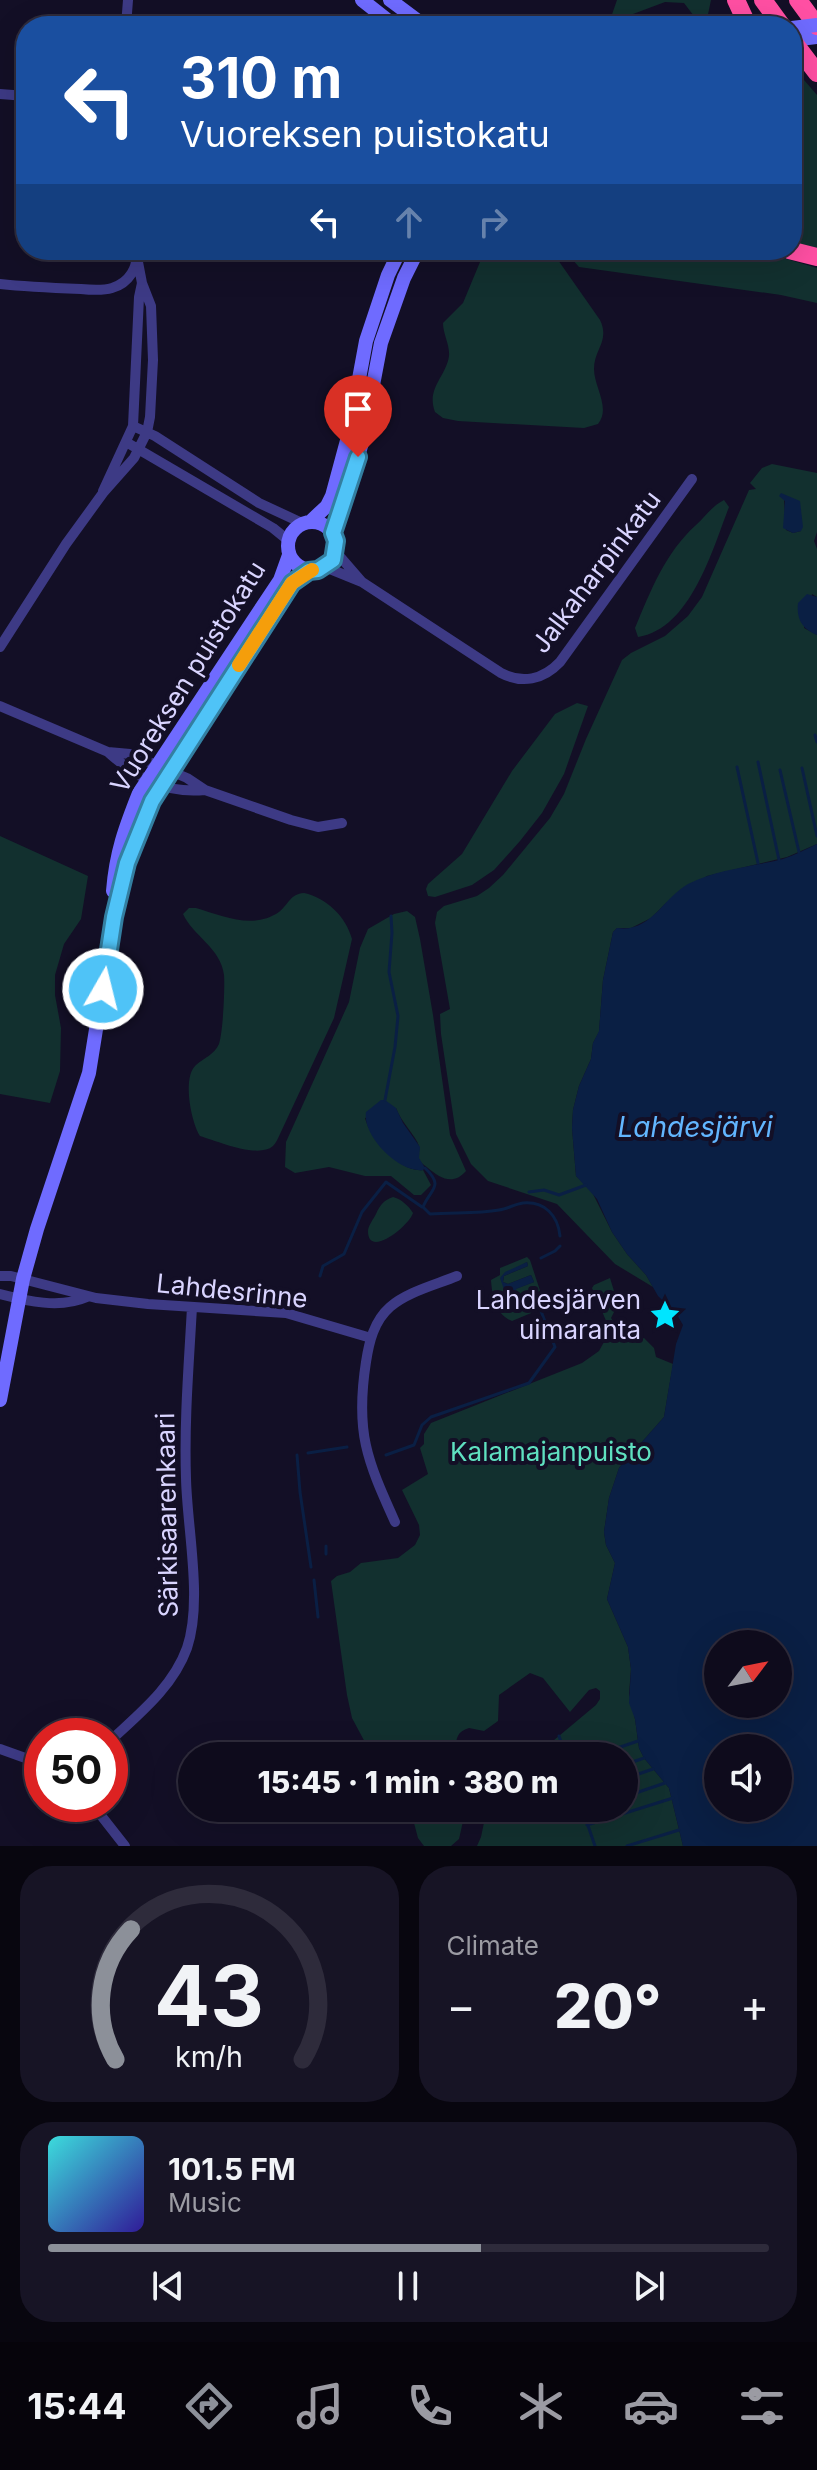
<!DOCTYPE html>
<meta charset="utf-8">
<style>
body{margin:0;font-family:Inter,sans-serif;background:#171425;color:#f1f3f6;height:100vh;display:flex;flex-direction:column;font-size:30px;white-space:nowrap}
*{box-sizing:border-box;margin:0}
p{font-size:26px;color:#9b9ba3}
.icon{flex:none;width:44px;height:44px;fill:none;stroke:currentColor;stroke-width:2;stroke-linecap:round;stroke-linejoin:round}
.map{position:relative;height:1846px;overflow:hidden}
.drawer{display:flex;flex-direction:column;gap:20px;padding:20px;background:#08060f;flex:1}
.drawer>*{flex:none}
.guide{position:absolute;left:16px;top:16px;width:786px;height:244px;border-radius:32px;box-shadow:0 8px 32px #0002,0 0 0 2px #2e2b3b;background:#1a4fa0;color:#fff;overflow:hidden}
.needle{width:52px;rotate:58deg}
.controls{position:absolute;left:704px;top:1630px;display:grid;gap:16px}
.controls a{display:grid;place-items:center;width:88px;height:88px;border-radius:50%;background:#0e0b1c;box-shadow:0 8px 32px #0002,0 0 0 2px #2e2b3b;font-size:40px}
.speed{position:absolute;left:24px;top:1718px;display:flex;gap:16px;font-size:40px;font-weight:700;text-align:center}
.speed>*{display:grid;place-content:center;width:104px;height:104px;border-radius:50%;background:#0e0b1c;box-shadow:0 8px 32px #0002,0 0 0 2px #2e2b3b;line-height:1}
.speed .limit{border:12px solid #d22;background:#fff;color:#111}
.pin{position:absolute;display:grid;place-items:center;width:68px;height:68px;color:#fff;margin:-82px -34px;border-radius:50% 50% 50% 0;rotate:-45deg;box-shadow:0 0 8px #0007}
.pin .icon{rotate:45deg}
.me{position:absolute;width:88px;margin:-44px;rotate:8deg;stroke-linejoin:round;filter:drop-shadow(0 0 6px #0008)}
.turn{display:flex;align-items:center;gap:28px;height:168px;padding:0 32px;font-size:36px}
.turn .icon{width:104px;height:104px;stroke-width:2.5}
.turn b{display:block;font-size:56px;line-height:68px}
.lanes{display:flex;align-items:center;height:76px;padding:0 32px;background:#0003;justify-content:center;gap:40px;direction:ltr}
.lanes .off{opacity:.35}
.big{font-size:60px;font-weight:800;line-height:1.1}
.drawer .widget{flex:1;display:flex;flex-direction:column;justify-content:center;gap:12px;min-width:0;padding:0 28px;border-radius:32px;background:#171425}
.drawer .dial{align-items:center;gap:0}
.dial svg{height:208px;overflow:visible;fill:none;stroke:#2e2b3b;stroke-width:7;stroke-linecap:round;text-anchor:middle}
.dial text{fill:#f1f3f6;stroke:none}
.song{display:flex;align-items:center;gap:24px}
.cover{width:96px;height:96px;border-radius:12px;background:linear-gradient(135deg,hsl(180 70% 55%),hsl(250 70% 35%))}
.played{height:8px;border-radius:4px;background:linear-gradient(90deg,#8c9099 60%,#2e2b3b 60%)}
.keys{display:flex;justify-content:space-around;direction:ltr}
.heat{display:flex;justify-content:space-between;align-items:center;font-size:44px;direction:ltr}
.drawer .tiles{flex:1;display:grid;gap:20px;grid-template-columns:1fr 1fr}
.widget:last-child{grid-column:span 2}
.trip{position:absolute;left:178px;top:1742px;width:460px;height:80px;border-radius:40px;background:#0e0b1c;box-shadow:0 8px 32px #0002,0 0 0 2px #2e2b3b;font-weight:800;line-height:80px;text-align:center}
.dock{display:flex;height:128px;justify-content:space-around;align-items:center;background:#06040b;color:#9b9ba3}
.dock .icon{width:56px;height:56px}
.dock .selected{color:#8c9099}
.dock b{font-size:36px;color:#f1f3f6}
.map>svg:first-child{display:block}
</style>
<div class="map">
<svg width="817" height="1846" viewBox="0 0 817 1846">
<rect width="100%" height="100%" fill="#130f26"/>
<path fill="#12302f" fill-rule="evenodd" d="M617,0H711L707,19L697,20L684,3L665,2L609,23Z
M792,66L817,95V248L792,242Z
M485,250H551L600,320C610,341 594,349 594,369C594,387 611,408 598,424L584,428L458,421L443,418L435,412C426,388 446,377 449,356C450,345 443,334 443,323L463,303Z
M564,250H732L773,255L817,268V303L781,295L579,267Z
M772,464L817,473V532L814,541L817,549V597L812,594L804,628L817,635V844L787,857L707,876L666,903L651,918L631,928H617L613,932L603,980L599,1032L593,1043L591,1059L579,1086L573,1110L572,1128L576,1176L591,1190L612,1232L627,1254L646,1275L653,1287L615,1264L557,1204L488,1181L471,1164L456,1134L441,1034L440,1014L450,1009L435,923L437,912L444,906L477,896L489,888L503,875L550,818L564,794L586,739L622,660L631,653L665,636L688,616L702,597L749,490L756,489L750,483L762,468ZM784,499L801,531L793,533L786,530Z
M724,500L729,507C713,548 691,629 638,637L635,628C651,590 665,553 696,525C706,516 712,506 724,500Z
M577,703L588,706L564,774L542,813L520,841L494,870L472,885L435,897L428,896L426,889L428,884L462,854L512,771L555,714Z
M0,836L88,876L81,919L64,944L55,975V995L61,1028L60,1071L50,1103L0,1094Z
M304,893C327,898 346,917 352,939L334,1018L280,1134C278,1138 276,1143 273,1146C258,1159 217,1141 200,1136C191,1122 182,1077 196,1065C205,1057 214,1055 219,1044C223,1032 225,988 224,975C221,948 193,936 183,914L189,908H196C223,916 253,930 279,912C289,904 290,894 304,893Z
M407,911L415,917L420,939L433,1015L450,1135L466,1171C453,1186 440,1178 428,1168C425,1165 420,1163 419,1159C418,1155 420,1150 419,1146C416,1136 401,1122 396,1108L365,1118C370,1138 400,1173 423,1170L431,1185L421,1195H414L391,1176H365L329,1167L295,1173L285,1167L286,1142L349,1002L360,948L368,929L394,914Z
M393,1197C401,1199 409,1206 413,1213C409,1226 368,1259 368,1231C368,1226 374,1218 376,1214C380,1205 384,1200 393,1197Z
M527,1257L530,1260L545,1306L541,1304L537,1291L517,1296L515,1289L534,1282L531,1275L508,1284L503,1282L504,1276L528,1266L527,1262L501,1277L512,1310L535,1308L536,1311L512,1321C496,1315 492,1296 491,1280L500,1275V1268Z
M610,1278L618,1304L611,1318L621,1333L632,1341L644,1338L654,1348L656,1357L673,1364L664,1417L619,1468L609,1498L604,1532L606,1545L615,1563L607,1599L628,1647L631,1669L629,1694L635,1719L639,1748L644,1758L669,1788L683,1846H477L481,1837L487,1808H624V1756H535L596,1705L600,1699V1691L596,1688L589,1690L570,1712L543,1678L530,1673L499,1695L498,1721L484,1731L469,1728C454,1732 456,1743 456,1756H379L367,1746L352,1718L347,1695L331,1581L337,1576L350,1572L361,1563L398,1558L415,1545L420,1535L419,1525L402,1490L428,1474L420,1448L424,1444V1434L431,1423L582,1363L599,1351L604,1342L610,1341V1330L592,1288L594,1285Z
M410,1808H466L459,1839L451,1846H424L418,1838Z"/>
<path fill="#0a1f44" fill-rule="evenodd" d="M781,493L800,501L803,527L801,531L793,533L783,528L785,501L779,496Z
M807,594L817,597V635C803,629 796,620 798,603Z
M817,844V1846H683L669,1788L644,1758L639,1748L635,1719L629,1703L631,1669L628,1647L607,1599L615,1563L606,1545L604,1532L609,1498L619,1468L664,1417L676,1344L683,1325L676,1313L658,1296L646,1275L627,1254L612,1232L597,1199L576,1176L572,1128L573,1110L579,1086L591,1059L593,1043L599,1031L603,980L613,932L617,928C651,933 663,898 688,884C717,869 751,867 783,859C795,855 806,849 817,844ZM778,1644V1704H718V1644ZM778,1748V1808H718V1748Z
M381,1100H385L396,1108L403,1123L420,1147L419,1158L425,1168L423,1170C399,1173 362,1136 366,1112Z
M527,1262L528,1266L504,1276L503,1282L508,1284L531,1275L534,1282L516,1289L518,1297L537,1291L542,1304L535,1308L515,1311L510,1307L500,1278L505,1272Z"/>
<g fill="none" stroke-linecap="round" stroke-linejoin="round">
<path stroke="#0a1f44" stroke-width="3" d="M815,735L817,742
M758,762L779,860
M737,767L758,863
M802,768L817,836
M780,770L799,852
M385,1100L395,1047L398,1016L389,972L392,933L391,916
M425,1168C445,1187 430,1189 423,1207L430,1214C452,1212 477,1214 499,1210C507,1209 515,1204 523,1203C545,1201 558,1216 560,1236
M529,1192L544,1190L559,1195L586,1185
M541,1258L555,1251L560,1246
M320,1276L323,1266L344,1254L362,1212L386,1182L422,1207
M308,1453L347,1447
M297,1455L300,1492L311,1567
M386,1455L414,1445L422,1425L431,1417L529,1383L555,1347L539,1306
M326,1546V1554
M314,1580L318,1617
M559,1736L566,1756
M594,1756L638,1741
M624,1765L644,1758
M624,1779L653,1769
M624,1797L665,1783
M582,1808L595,1846
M587,1825L673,1798
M627,1846L679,1830"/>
<path stroke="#3d3a85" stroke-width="10" d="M126,26L128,0
M0,94L26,96
M0,284C27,287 54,288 81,289C91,290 102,291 112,288C129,283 139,267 136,250
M133,426L155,436L259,503L302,523
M126,442L273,528L289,541
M103,491L133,426L139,297L142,283
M336,552L362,582
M325,567L362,582L501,673C522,684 543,680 560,662L692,479
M0,647L66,544L103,493L134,458L147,432L150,417L153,360L151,306L142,283L137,257
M0,706L108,752L130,754L187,778L205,790L291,820L318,827L342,823
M109,753C137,778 166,794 205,790
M0,1276H11L96,1298L148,1304L286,1313L371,1338
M0,1294C27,1301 60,1309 87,1297
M395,1522C367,1460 355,1432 366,1362C369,1342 374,1321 390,1307C407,1292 435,1285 457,1276
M110,1741C139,1714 173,1687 187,1648C203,1601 187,1528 186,1478C184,1421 189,1363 192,1307
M0,1749L42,1764
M92,1804L125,1846"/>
<path stroke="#6f6bff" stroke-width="14" d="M362,0L395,26
M390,0L425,26
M792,40L817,37
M312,520L327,506L332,496L349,433L366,341L388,275L400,250
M288 546a24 24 0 1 1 48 0a24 24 0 1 1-48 0Z
M333,533L362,443L381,343L404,278L418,250
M113,891C116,853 125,828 139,793L280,580L289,555
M0,1400L23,1279L37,1229L89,1073L114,917L136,836L160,787L289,587L309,571"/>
<path stroke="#ff4fa3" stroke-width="18" d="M736,0L748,26
M763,0L782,26
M798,0L817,26
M792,40L817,73
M789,250L817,257"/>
<path stroke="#6f6bff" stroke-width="14" d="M792,28L817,25"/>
</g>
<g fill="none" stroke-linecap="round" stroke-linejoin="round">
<g stroke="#337fa1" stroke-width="20">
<path id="route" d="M103,989L114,917L127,863L152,801L292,583L309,571L318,570L333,560L336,541L333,533L358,457"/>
</g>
<use href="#route" stroke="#4fc3f7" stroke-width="14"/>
<path stroke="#f59e0b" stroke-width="14" d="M239,665L292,583L312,570"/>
</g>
<defs>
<g id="sight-bare" transform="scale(2.4)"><path d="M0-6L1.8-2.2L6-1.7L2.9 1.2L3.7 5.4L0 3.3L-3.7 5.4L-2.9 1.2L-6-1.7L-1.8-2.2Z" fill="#00e5ff" stroke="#130f26" stroke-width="2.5" paint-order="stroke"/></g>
</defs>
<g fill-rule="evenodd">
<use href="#sight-bare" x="665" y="1315"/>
</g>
<g text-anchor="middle" stroke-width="8" stroke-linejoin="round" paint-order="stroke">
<g font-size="26" fill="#d9d4ff" stroke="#130f26">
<text transform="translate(596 572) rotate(-53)" y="9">Jalkaharpinkatu</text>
<text transform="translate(188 677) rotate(-58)" y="9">Vuoreksen puistokatu</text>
<text transform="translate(232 1291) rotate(6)" y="9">Lahdesrinne</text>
<text transform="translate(167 1515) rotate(-91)" y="9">Särkisaarenkaari</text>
</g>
<g font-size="26" fill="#d9d4ff" stroke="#130f26" text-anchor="end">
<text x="641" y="1309">Lahdesjärven<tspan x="641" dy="30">uimaranta</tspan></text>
</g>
<g font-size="26" fill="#5fe0c0" stroke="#130f26">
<text x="551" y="1461">Kalamajanpuisto</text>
</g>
<g font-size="28" font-style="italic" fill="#62b6ff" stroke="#130f26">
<text x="695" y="1137">Lahdesjärvi</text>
</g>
</g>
</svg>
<div class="controls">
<a><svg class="needle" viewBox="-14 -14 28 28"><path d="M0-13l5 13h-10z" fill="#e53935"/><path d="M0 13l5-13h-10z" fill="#9b9ba3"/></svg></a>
<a><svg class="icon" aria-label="sound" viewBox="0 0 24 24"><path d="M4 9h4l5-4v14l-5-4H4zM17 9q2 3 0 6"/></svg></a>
</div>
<div class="speed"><div class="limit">50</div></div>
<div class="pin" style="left:358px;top:457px;background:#d93025"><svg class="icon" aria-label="arrive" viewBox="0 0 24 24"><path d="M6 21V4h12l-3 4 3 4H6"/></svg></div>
<svg class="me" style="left:103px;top:989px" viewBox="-20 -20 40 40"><circle r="17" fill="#4fc3f7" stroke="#fff" stroke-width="3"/><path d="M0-11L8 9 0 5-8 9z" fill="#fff"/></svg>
<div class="trip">15:45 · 1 min · 380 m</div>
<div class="guide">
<div class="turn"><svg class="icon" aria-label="left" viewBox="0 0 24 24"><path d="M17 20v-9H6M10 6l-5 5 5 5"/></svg><div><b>310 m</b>Vuoreksen puistokatu</div></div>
<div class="lanes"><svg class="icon" aria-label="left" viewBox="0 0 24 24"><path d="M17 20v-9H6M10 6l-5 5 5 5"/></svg><svg class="icon off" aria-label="ahead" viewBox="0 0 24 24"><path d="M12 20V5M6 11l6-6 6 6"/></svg><svg class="icon off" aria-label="right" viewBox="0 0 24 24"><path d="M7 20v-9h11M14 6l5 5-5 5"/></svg></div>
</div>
</div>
<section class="drawer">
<div class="tiles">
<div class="widget dial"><svg viewBox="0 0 100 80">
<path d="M14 69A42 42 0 1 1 86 69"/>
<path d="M14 69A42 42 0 0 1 20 19" stroke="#8c9099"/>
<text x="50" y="56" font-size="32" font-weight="700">43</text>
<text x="50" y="72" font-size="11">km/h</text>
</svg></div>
<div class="widget"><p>Climate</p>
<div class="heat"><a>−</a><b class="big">20°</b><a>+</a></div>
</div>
<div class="widget">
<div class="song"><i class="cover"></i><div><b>101.5 FM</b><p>Music</p></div></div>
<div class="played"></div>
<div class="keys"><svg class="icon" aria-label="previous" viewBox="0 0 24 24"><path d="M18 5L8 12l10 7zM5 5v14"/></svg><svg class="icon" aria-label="pause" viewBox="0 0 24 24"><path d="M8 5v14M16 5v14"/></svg><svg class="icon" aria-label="next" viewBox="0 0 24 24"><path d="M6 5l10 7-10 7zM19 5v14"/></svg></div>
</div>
</div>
</section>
<nav class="dock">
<b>15:44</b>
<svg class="icon selected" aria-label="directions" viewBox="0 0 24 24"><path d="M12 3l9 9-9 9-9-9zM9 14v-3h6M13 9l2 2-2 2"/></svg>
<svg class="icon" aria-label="music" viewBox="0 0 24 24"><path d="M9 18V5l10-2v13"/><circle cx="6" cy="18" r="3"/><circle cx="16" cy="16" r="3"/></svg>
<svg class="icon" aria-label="phone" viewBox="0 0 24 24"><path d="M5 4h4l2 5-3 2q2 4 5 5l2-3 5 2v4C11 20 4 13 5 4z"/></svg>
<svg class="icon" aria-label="climate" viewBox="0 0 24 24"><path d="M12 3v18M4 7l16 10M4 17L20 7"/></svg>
<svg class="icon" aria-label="car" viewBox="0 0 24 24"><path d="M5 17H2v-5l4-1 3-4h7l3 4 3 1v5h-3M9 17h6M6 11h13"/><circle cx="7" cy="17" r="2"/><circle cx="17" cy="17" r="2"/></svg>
<svg class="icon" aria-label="filters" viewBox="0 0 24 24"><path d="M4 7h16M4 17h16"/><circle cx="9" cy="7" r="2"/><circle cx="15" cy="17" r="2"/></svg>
</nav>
